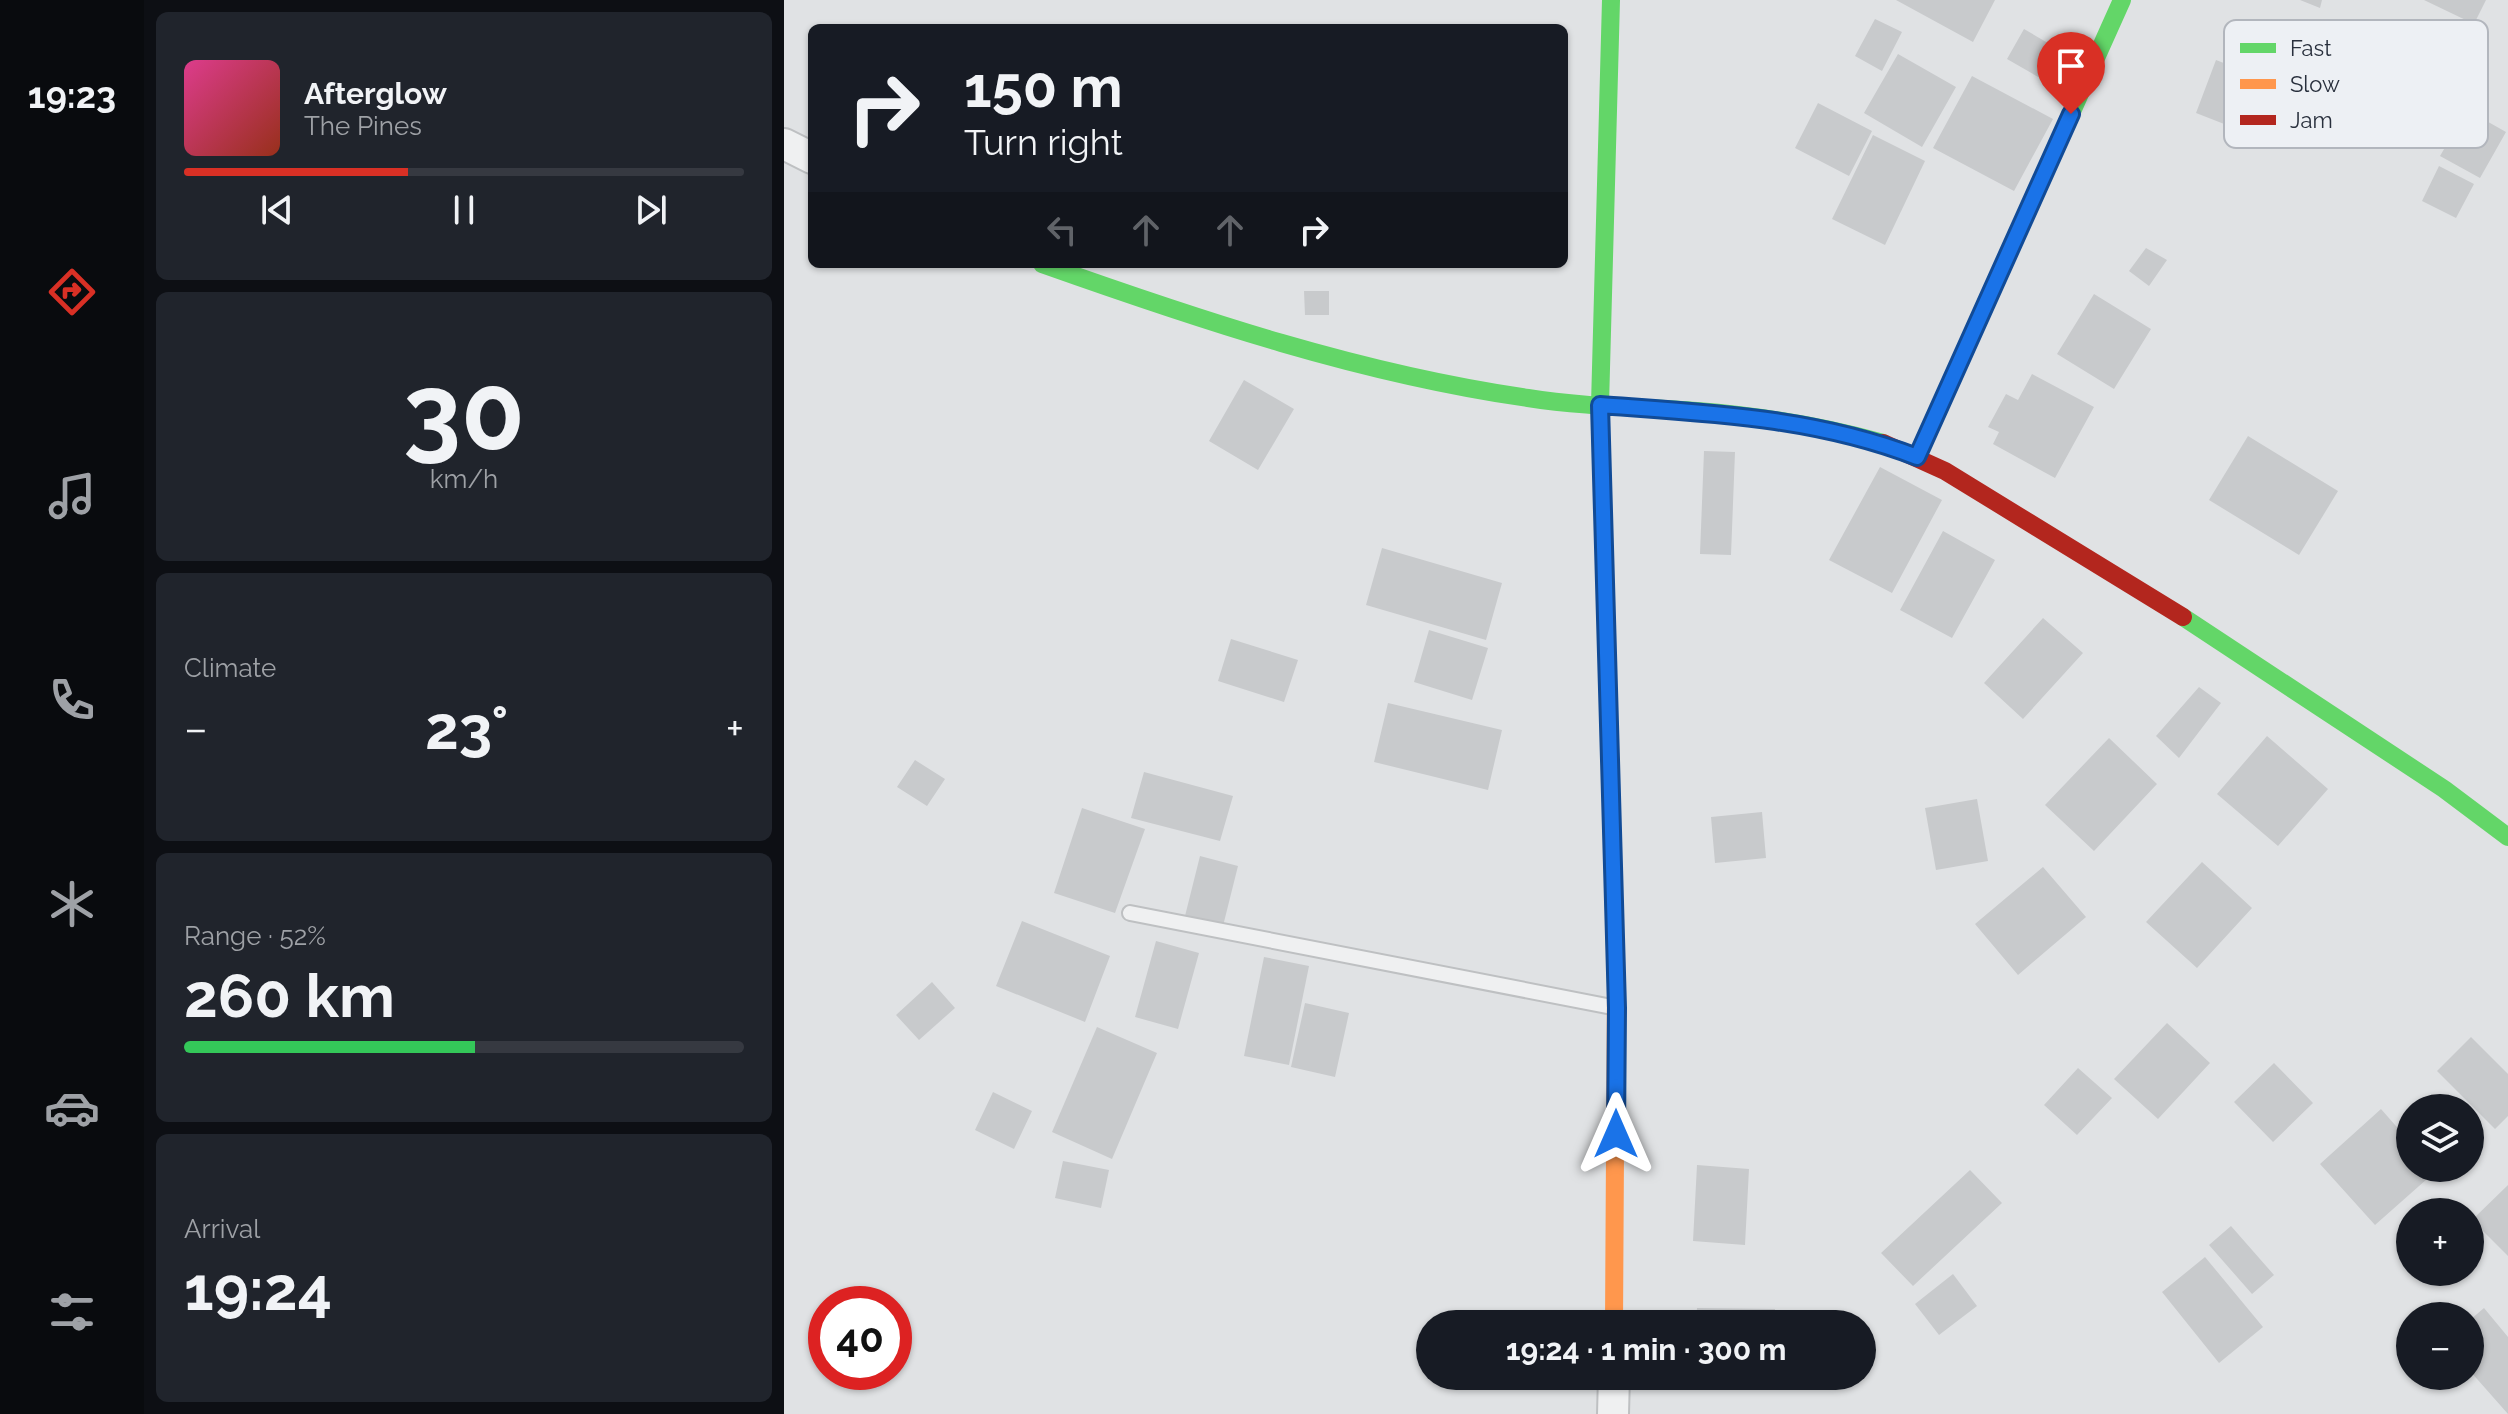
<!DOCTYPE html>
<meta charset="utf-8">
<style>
body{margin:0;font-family:Raleway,sans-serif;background:#20242c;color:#f1f3f6;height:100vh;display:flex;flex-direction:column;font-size:30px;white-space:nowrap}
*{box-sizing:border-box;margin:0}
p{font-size:26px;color:#9ea1a6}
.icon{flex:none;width:44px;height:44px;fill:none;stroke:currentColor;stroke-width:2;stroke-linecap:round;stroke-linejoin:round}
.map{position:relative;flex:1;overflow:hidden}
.drawer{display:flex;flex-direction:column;gap:12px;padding:12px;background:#0d0f14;width:640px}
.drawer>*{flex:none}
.banner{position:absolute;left:24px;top:24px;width:760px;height:244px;border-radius:12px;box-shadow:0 2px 6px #0004;background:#171b24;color:#f1f3f6;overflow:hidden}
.controls{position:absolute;left:1612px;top:1094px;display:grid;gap:16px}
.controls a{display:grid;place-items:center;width:88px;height:88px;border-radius:50%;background:#171b24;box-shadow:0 2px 6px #0004;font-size:40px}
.speed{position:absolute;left:24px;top:1286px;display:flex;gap:16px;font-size:40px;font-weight:700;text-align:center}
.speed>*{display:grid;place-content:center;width:104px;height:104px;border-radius:50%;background:#171b24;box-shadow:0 2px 6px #0004;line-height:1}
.speed .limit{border:12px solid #d22;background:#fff;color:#111}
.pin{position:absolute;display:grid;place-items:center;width:68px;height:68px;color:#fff;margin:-82px -34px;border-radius:50% 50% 50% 0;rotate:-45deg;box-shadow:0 0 8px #0007}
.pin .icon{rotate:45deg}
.me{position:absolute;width:88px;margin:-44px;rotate:0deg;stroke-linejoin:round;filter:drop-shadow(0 0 6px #0008)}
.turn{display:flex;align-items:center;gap:28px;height:168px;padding:0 24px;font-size:36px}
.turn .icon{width:104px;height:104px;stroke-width:2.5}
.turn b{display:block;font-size:56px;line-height:68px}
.lanes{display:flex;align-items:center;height:76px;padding:0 24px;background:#0003;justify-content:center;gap:40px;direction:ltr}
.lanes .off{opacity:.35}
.big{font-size:60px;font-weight:700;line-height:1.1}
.drawer .tile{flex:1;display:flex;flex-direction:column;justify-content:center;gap:12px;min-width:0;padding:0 28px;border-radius:12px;background:#20242c}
.drawer .dial{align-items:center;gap:0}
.dial b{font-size:104px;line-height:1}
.song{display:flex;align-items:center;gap:24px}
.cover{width:96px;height:96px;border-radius:12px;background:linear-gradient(135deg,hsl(330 70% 55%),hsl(10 70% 35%))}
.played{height:8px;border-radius:4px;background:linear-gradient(90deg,#d93025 40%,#363941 40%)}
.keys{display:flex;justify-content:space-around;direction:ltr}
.heat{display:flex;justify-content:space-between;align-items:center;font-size:44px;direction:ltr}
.charge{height:12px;border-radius:6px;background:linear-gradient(90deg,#34c759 52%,#363941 0)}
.trip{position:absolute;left:632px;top:1310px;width:460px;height:80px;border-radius:40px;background:#171b24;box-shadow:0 2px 6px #0004;font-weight:700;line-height:80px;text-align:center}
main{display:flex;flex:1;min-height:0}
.menu{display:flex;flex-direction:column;width:144px;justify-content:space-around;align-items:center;background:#090b0e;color:#9ea1a6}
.menu .icon{width:56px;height:56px}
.menu .on{color:#d93025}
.menu b{font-size:36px;color:#f1f3f6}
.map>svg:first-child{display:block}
</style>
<main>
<nav class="menu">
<b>19:23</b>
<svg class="icon on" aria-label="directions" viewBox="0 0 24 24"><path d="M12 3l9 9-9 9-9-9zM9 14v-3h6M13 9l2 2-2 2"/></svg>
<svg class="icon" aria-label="music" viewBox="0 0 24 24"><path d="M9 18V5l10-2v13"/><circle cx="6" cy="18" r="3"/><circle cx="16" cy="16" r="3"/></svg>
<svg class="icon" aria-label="phone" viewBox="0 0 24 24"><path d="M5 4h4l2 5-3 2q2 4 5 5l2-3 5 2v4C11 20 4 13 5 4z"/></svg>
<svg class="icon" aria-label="climate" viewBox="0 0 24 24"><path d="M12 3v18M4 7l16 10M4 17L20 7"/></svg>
<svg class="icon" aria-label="car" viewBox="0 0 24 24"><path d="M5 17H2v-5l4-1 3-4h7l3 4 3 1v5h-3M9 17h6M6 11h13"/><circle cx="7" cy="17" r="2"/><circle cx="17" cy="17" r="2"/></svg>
<svg class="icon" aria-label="filters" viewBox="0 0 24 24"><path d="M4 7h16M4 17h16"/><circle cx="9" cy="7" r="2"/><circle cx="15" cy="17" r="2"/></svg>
</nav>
<section class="drawer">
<div class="tile">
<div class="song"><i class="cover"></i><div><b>Afterglow</b><p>The Pines</p></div></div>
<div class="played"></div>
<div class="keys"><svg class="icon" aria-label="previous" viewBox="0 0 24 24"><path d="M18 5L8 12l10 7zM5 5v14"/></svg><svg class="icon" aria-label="pause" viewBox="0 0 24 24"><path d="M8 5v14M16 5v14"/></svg><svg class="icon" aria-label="next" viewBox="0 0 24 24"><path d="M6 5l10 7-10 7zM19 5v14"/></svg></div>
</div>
<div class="tile dial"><b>30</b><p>km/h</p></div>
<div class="tile"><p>Climate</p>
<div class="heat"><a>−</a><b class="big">23°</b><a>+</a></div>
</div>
<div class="tile"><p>Range · 52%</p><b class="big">260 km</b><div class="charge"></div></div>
<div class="tile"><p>Arrival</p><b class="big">19:24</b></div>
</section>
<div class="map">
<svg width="1724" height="1414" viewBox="0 0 1724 1414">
<rect width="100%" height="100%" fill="#e0e2e4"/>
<path fill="#c8cacc" d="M1112,0H1211L1189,42Z
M1516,0H1538L1536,8Z
M1640,0H1702L1690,24Z
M1091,19L1118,32L1098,71L1071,56Z
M1240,29L1281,53L1263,82L1223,59Z
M1114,54L1172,87L1138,147L1080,113Z
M1432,60L1473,76L1453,129L1412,113Z
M1188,76L1269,119L1230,191L1149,148Z
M1034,103L1088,131L1065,176L1011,148Z
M1683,110L1722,132L1696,178L1656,156Z
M1089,135L1141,161L1101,245L1048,219Z
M1655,166L1690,184L1672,218L1638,201Z
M1362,248L1383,260L1365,286L1345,271Z
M520,291H545V315H521Z
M1310,294L1367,329L1330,389L1273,354Z
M1248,374L1310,407L1271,478L1209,444L1215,432L1204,427L1222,394L1234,400Z
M460,380L510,409L474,470L425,441Z
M1464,436L1554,491L1515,555L1425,500Z
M920,451L951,452L947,555L916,554Z
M1096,467L1158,500L1108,593L1045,560Z
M1159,531L1211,560L1168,638L1116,610Z
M598,548L718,583L702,640L582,605Z
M1259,618L1299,653L1239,719L1200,683Z
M645,630L704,648L688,700L630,682Z
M447,639L514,660L500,702L434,681Z
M1415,687L1437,703L1395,758L1372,736Z
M604,703L718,730L704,790L590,762Z
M1483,736L1544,789L1494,846L1433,794Z
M1325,738L1373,784L1310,851L1261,805Z
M131,760L161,779L143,806L113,787Z
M360,772L449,796L436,841L347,818Z
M1193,799L1204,861L1152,870L1141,808Z
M298,808L361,829L331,913L270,893Z
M978,812L982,858L931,863L927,817Z
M416,856L454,866L439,926L401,916Z
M1418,862L1468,908L1413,968L1362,922Z
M1259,867L1302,917L1234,975L1191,924Z
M238,921L326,956L301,1022L212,986Z
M372,941L415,953L394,1029L351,1017Z
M480,957L525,966L505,1065L460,1056Z
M148,982L171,1008L135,1040L112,1015Z
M521,1003L565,1013L551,1077L507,1067Z
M1383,1023L1426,1063L1374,1119L1330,1079Z
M313,1027L373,1053L328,1159L268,1132Z
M1687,1037L1724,1074V1116L1711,1129L1653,1071Z
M1490,1063L1529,1103L1489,1142L1450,1102Z
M1294,1068L1328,1098L1293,1135L1260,1105Z
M209,1092L248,1111L230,1149L191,1130Z
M1597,1109L1626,1142V1168H1650L1652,1171L1591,1225L1536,1164Z
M279,1161L325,1170L317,1208L271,1198Z
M913,1165L965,1169L961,1245L909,1241Z
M1186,1170L1218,1203L1129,1286L1097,1253Z
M1724,1185V1256L1688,1220Z
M1447,1226L1490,1275L1468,1294L1425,1245Z
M1421,1257L1479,1327L1435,1363L1378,1292Z
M1169,1274L1193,1306L1155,1335L1131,1304Z
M913,1308L991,1309V1324H912Z
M1700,1308L1724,1337V1414L1686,1371V1320Z"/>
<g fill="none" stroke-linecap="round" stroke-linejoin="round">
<g stroke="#bec0c2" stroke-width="18">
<path id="lane" d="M346,913L828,1007"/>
</g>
<g stroke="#bec0c2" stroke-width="34">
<path id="street" d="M0,144L28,158
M829,1414L830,1376"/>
</g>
<use href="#lane" stroke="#eff0f1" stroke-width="14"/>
<use href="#street" stroke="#eff0f1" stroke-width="30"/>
<path stroke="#63d668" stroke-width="18" d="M827,0L816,405L832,984
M258,264C416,320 577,374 744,398C800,407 857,407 913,411C976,416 1038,426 1099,443
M1133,457L1338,0
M1399,617L1660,789L1724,837"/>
<path stroke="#ff974d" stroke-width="18" d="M830,1324L832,984"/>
<path stroke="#b3261e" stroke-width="18" d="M1099,443L1161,471L1399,617"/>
</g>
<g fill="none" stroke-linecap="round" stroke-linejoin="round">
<g stroke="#114b97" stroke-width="20">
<path id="route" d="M832,1134L833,1008L816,405C924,413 1030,417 1133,457L1287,114"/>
</g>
<use href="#route" stroke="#1a73e8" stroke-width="14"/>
</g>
<rect x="1440" y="20" width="264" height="128" rx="12" fill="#edf0f4" stroke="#b2b6bd" stroke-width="2"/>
<rect x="1456" y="43" width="36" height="10" fill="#63d668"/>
<rect x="1456" y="79" width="36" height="10" fill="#ff974d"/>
<rect x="1456" y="115" width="36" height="10" fill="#b3261e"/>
<g font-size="22" fill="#282f3c">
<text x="1506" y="56">Fast</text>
<text x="1506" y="92">Slow</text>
<text x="1506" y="128">Jam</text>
</g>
</svg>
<div class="controls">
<a><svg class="icon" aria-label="layers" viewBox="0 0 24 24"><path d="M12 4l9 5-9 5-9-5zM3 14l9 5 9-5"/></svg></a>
<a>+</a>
<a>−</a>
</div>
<div class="speed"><div class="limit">40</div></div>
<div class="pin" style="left:1287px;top:114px;background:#d93025"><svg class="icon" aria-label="arrive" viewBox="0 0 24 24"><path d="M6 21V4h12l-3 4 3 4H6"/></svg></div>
<svg class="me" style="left:832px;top:1134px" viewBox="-20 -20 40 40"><path d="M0-17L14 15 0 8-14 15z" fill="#1a73e8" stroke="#fff" stroke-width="4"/></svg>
<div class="trip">19:24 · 1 min · 300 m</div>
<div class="banner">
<div class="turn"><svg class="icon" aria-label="right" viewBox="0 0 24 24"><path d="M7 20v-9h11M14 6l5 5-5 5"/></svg><div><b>150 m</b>Turn right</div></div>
<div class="lanes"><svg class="icon off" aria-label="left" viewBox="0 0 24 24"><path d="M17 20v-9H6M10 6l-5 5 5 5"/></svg><svg class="icon off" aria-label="ahead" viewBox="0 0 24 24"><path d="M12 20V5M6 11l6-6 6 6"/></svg><svg class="icon off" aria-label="ahead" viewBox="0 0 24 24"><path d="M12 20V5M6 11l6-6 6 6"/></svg><svg class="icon" aria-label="right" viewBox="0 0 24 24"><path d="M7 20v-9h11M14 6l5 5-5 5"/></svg></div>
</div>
</div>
</main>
